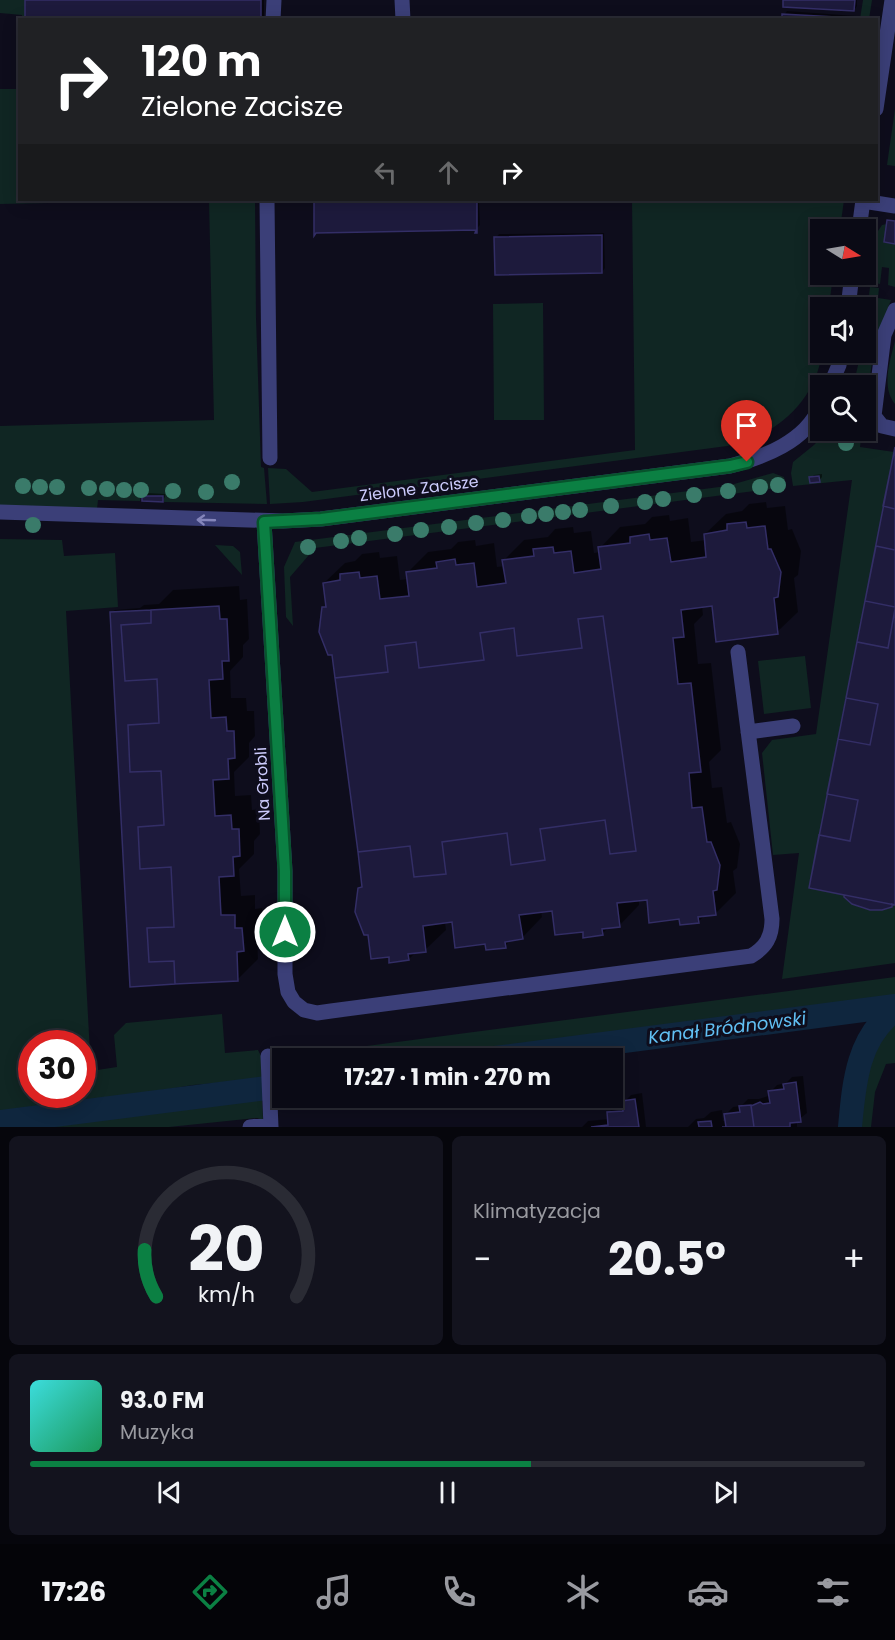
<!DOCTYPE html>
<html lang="pl">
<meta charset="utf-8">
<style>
body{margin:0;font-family:Poppins,sans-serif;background:#13131e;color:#f1f3f6;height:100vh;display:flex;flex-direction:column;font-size:22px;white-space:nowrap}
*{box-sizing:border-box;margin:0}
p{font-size:20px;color:#999aa0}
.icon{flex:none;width:33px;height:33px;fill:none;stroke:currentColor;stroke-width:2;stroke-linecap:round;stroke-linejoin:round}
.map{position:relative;height:1127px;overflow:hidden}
.details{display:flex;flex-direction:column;gap:9px;padding:9px;background:#06060c;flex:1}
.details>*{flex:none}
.guide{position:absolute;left:18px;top:18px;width:860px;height:183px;border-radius:0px;box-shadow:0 3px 15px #0003,0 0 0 2px #2a2b34;background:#202124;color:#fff;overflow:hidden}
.needle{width:39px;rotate:101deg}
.tools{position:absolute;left:810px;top:219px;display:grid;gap:12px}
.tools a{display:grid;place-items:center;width:66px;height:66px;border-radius:0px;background:#0a0a15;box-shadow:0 3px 15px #0003,0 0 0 2px #2a2b34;font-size:30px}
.speed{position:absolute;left:18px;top:1030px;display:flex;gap:12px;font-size:30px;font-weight:700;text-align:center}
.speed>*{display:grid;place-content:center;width:78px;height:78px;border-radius:50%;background:#0a0a15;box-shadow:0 3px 15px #0003,0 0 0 2px #2a2b34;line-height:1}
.speed .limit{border:9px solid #d22;background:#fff;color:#111}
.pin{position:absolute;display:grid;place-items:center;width:51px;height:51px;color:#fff;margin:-62px -26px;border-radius:50% 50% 50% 0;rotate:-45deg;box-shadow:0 0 6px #0007}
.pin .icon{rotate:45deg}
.me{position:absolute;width:66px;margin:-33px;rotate:0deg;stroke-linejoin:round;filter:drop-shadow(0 0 4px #0008)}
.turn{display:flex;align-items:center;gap:21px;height:126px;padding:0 24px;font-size:27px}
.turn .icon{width:78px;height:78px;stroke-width:2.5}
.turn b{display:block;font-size:42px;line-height:51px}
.lanes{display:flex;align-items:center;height:57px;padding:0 24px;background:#0003;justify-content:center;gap:30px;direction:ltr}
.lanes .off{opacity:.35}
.big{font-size:45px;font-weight:700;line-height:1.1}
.details .card{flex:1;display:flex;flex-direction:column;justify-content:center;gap:9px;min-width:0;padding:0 21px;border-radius:9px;background:#13131e}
.details .dial{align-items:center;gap:0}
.dial svg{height:156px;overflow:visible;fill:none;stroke:#2a2b34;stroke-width:7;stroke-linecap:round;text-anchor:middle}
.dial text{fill:#f1f3f6;stroke:none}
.song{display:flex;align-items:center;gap:18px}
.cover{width:72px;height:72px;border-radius:9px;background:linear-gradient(135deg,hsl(180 70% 55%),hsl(150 70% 35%))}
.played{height:6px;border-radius:3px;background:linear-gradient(90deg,#0b8043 60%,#2a2b34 60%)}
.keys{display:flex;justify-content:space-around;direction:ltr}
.heat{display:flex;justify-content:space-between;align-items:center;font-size:33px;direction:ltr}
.details .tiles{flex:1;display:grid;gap:9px;grid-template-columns:1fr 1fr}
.card:last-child{grid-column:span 2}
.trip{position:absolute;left:272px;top:1048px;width:351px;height:60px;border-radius:0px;background:#0a0a15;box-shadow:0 3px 15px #0003,0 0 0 2px #2a2b34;font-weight:700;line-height:60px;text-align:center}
.dock{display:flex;height:96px;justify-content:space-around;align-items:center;background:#040408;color:#999aa0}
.dock .icon{width:42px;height:42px}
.dock .selected{color:#0b8043}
.dock b{font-size:27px;color:#f1f3f6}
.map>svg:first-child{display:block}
</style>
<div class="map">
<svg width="895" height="1127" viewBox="0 0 895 1127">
<rect width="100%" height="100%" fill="#0e0d1c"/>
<path fill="#102623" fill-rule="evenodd" d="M0,0H25V19H22V15L0,13Z
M863,0H872L869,19H860Z
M0,89H19L20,200H193L0,204Z
M895,109V166L887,165Z
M209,200H255L256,318L261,467L264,468L267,504L164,502V496L141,495L140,501L98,500L97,509L0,505V426L214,420Z
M632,200H844L840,229L820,230V274L833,275L829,307L820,308V352L822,353C815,402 775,437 727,446L303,502L270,504L268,468L286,469L312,492L635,450Z
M887,224L895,244V287L888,285L889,268L882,267L880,284L871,282L878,231L882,225Z
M870,287L879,288L878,298L891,300L875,342L866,403V386H853L861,353L866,352V319Z
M543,303L544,420H494L493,304Z
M895,341V404C881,388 890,360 895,341Z
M827,431H862L860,447L894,452L809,887L844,895V897C857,910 875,913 891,907L892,904L895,905V963L782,979L799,853L773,855L762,753L772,740L816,734L852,480L793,486L791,473L793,462L814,445Z
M773,473L784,477L786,487L315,548L290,577L293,626L286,617L284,567L295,542L727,486Z
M0,539L62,540L64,556L115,553L118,607L66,611L91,1071L117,1067L114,1035L126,1023L222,1014L225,1053L258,1050L261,1056L262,1079L193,1085L90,1102L0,1113ZM32,1044H82V1095H32Z
M215,545L233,546L240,552L242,575Z
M805,656L811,708L764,714L758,661Z
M895,977V995L409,1059H282V1076L276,1077L275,1058Z
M895,1021V1063L886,1064L875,1092L871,1127H855C858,1092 860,1040 895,1021Z
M262,1098L263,1120L257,1118L169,1127H37Z"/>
<path fill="#0007" d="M27,0H264V20H27Z
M785,0H857V6L854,10Z
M787,11L856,16V20H783L784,15Z
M315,200H479L480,225L477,228L316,232Z
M604,233L605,268L602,272L496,238L499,234Z
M822,474V477L819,481L810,478L814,475Z
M147,493L165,494V497L162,501L144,497Z
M766,502L767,508L785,506L788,530L792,529L801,551L798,575L794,578L798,612L777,632L714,605L702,606L703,615L694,624L698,664L711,663L721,750L709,762L712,788L722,787L727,823L731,822L740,844L737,868L733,871L736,893L716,913L706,914L699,921L681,923L680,917L648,898L639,899V905L619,926L609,927L602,934L584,930L553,909L541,911L542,917L522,938L512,939L505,946L487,943L453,921L445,922L446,930L425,950L416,952L409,959L360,888L363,885L337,676L324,608L327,604L324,583L345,563L355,561L362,554L379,552L380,558L397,556L400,580L408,579V572L428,552L451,549L458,542L475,540L476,546L494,543L497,567L505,566L504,560L524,540L548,537L555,529L573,527L574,533L591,531L594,553L601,552L600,548L620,527L645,524L652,517L669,515L670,521L688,518L691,542L706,540L705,534L726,514L742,511L749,504Z
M239,586L240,600L247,599L249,639L243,645V657L230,671L231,698H246L247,711H254L255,736L249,743V757L234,772L235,796L251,795L252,810L259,809L260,834L254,841V854L239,869L241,896L255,895V909L262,908L264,929L257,936L258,959L238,979L111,613L115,610L140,608L144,605L159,604L173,590Z
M803,1076L807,1113L797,1121V1127H688L696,1119L704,1118L711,1112L722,1110L723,1121H726L725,1115L733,1107L741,1106L748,1099H759L768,1096L770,1098V1092L777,1085L786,1083L792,1077Z
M642,1093L646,1127H582L588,1121L609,1119L608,1113L616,1106L624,1105V1102L631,1095Z"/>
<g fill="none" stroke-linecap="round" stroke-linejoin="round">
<path stroke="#0f263e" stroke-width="24" d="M487,1059L895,1006
M0,1122L282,1086
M850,1127C854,1084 857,1038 895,1010"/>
</g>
<path fill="#1d1a3c" stroke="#332e66" stroke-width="1.5" d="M25,0H261V20H25Z
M783,0H855L854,11L783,7Z
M782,14L854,18V20H782Z
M314,200H477V233H475L476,230L316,233L314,236Z
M887,220L895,221V244L884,242Z
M602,235V273L495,275L494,237Z
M895,447V905L809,888Z
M895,448V509L883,506Z
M819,476L820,482L810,483L809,477Z
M142,496H163V502L142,501Z
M746,522L747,528L765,526L768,549H771L781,572L778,597L774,598L778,634L716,642L712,606L681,610L684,637L673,638L678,684L691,683L701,772L689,773L692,808L702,807L707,842H711L720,865L717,890L713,891L716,915L698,917L699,923L680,925L679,919L649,923L647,900L617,903L620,927L602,929L603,935L583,938V932L555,935L552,911L519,915L523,939L505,942L506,948L486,950L485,944L455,948L452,922L423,926L426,952L408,954L409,960L389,963V957L371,959L368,935H364L355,912L358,888L362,887L358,852L410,846L414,877L446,874L442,842L507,833L511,865L545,860L540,829L605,820L610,854L636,851L603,616L578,619L582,648L517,656L514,628L480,633L484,660L419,668L416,642L385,646L388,672L335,678L332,655H328L319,632L322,607H326L323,583L340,580V574L359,572L360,578L377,576L380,599L409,596L406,572L437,568L436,562L455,559L456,565L474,563L477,587L506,583L502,560L534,556L533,549L553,547L554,553L571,551L574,573L601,569L598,547L630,543V537L649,534L650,540L667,538L671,562L706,557L704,534L727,530V524Z
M876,546L895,550V607L865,601Z
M219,606L220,619H227L229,661H222L223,679L209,680L211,718L226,717L227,731H234L235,758L228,759L229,779L213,780L215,816L231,815L232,829H239L240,856L233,857L234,876L219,877L221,915H235V928H242L244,951L237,952L238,981L175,984L174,961L149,962L147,928L174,927L171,867L140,869L138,827L164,825L161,771L130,772L128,725L159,723L157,679L125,681L121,625L151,623V610Z
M895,609V905L892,904V907L882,910H870L852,904L844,897V895L809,888L819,835L850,841L858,800L827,794L838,739L870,745L878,704L846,698L857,642L888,648Z
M151,610V623L121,625L125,681L157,679L159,723L128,725L130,772L161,771L164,825L138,827L140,869L171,867L174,927L147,928L149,962L174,961L175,984L130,987L110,612Z
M603,616L636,851L610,854L605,820L540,829L545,860L511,865L507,833L442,842L446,874L414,877L410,846L358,852L335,678L388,672L385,646L416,642L419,668L484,660L480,633L514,628L517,656L582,648L578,619Z
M796,1082L801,1122L790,1123V1127H754L751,1106L760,1102L763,1104L770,1103L768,1091L784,1089L783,1084Z
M635,1099L639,1127H591L608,1125L607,1112L623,1111L622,1101Z
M751,1105L754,1127H722H726L724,1114L740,1112L739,1106Z
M711,1121L712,1127H699L698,1122Z"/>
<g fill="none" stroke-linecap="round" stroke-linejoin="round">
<path stroke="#3b3f78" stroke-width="15" d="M402,0L403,20
M273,20L274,0
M876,109L892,0
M267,200L270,458
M863,201L895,206
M859,230L863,200
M848,308L852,274
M895,310L884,335L874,416L882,426L895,429
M830,386L839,365L841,352
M0,512L283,521L321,519L730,466C764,457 805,442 820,407
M264,522L285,871V974L288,992L294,1002L304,1010L317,1013L331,1011L751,956C766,947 772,937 772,919L738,652
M748,732L793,726
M268,1056L271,1127
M250,1127L270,1125"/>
</g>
<g fill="#3a7b6a">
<circle cx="846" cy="443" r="8"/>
<circle cx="232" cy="482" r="8"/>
<circle cx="778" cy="485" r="8"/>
<circle cx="23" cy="486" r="8"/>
<circle cx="40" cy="487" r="8"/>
<circle cx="57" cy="487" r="8"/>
<circle cx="760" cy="487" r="8"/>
<circle cx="89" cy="488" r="8"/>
<circle cx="107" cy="489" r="8"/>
<circle cx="124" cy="490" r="8"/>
<circle cx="141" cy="490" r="8"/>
<circle cx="173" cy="491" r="8"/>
<circle cx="728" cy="491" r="8"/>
<circle cx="206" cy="492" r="8"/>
<circle cx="694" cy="495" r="8"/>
<circle cx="663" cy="499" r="8"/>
<circle cx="645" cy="502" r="8"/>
<circle cx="611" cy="506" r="8"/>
<circle cx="580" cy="510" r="8"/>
<circle cx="563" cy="512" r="8"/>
<circle cx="546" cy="514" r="8"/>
<circle cx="529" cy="516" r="8"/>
<circle cx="503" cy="520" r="8"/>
<circle cx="476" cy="523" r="8"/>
<circle cx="33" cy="525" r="8"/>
<circle cx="449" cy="527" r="8"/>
<circle cx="421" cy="530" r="8"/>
<circle cx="395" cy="534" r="8"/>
<circle cx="359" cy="538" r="8"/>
<circle cx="341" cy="541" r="8"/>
<circle cx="308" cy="547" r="8"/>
</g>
<defs><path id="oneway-shaft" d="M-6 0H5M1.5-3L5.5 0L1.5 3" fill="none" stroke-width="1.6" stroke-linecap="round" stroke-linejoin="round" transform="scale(1.5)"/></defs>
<use stroke="#8485ba" href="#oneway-shaft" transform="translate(206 520) rotate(-178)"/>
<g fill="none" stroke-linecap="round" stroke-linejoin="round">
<g stroke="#07532c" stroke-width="15">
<path id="route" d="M285,932V871L264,522L321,519L730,466L747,462"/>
</g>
<use href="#route" stroke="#0b8043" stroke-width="10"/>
</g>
<g text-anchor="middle" stroke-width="6" stroke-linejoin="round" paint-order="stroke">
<g font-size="16" fill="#cccbfc" stroke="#0e0d1c">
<text transform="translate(419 488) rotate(-7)" y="6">Zielone Zacisze</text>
<text transform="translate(262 784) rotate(-93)" y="6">Na Grobli</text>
</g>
<g font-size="18" font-style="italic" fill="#61c0f4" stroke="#0e0d1c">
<text transform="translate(727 1028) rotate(-7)" y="6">Kanał Bródnowski</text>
</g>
</g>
</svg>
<div class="tools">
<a><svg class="needle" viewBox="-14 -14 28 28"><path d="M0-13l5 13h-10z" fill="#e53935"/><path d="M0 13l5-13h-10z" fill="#999aa0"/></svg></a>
<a><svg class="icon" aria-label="sound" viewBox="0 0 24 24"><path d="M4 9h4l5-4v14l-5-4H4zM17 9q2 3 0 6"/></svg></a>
<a><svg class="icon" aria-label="search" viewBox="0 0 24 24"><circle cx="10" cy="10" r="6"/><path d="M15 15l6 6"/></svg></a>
</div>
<div class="speed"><div class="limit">30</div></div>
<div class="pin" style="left:747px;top:462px;background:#d93025"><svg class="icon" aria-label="arrive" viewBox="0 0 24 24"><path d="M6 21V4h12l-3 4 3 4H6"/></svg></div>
<svg class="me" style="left:285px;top:932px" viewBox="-20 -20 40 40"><circle r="17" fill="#0b8043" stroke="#fff" stroke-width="3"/><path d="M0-11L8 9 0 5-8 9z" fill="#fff"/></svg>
<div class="trip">17:27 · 1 min · 270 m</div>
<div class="guide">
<div class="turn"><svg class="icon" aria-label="right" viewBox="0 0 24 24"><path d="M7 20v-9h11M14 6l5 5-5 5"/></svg><div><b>120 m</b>Zielone Zacisze</div></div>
<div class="lanes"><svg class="icon off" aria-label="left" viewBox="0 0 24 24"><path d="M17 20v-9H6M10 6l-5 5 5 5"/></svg><svg class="icon off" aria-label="ahead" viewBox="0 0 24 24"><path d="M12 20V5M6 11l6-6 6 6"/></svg><svg class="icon" aria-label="right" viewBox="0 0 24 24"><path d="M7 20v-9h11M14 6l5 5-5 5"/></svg></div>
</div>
</div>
<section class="details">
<div class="tiles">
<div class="card dial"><svg viewBox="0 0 100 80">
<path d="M14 69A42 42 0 1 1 86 69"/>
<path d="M14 69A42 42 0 0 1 8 45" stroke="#0b8043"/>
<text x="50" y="56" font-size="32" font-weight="700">20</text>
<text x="50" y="72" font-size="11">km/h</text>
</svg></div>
<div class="card"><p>Klimatyzacja</p>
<div class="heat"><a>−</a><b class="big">20.5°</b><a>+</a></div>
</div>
<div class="card">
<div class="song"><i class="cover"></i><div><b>93.0 FM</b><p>Muzyka</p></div></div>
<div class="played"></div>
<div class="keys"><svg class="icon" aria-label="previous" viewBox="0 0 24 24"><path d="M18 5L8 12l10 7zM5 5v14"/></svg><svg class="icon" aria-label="pause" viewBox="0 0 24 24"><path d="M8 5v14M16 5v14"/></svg><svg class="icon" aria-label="next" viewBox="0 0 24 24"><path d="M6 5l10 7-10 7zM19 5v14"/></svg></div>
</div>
</div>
</section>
<nav class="dock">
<b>17:26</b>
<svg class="icon selected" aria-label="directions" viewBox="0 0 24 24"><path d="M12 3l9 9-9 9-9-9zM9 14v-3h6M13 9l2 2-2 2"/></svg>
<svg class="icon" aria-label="music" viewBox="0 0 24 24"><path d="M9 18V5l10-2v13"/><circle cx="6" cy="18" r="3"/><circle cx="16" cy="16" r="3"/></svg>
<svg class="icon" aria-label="phone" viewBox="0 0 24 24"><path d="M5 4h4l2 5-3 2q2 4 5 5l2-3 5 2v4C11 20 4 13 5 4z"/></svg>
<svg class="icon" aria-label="climate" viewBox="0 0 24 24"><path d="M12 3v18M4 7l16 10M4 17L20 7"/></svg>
<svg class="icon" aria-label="car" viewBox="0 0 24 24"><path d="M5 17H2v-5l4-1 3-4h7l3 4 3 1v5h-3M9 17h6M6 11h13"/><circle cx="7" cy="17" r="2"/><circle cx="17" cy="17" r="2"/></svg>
<svg class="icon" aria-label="filters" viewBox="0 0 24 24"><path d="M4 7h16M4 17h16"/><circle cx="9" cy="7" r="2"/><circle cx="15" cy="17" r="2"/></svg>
</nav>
